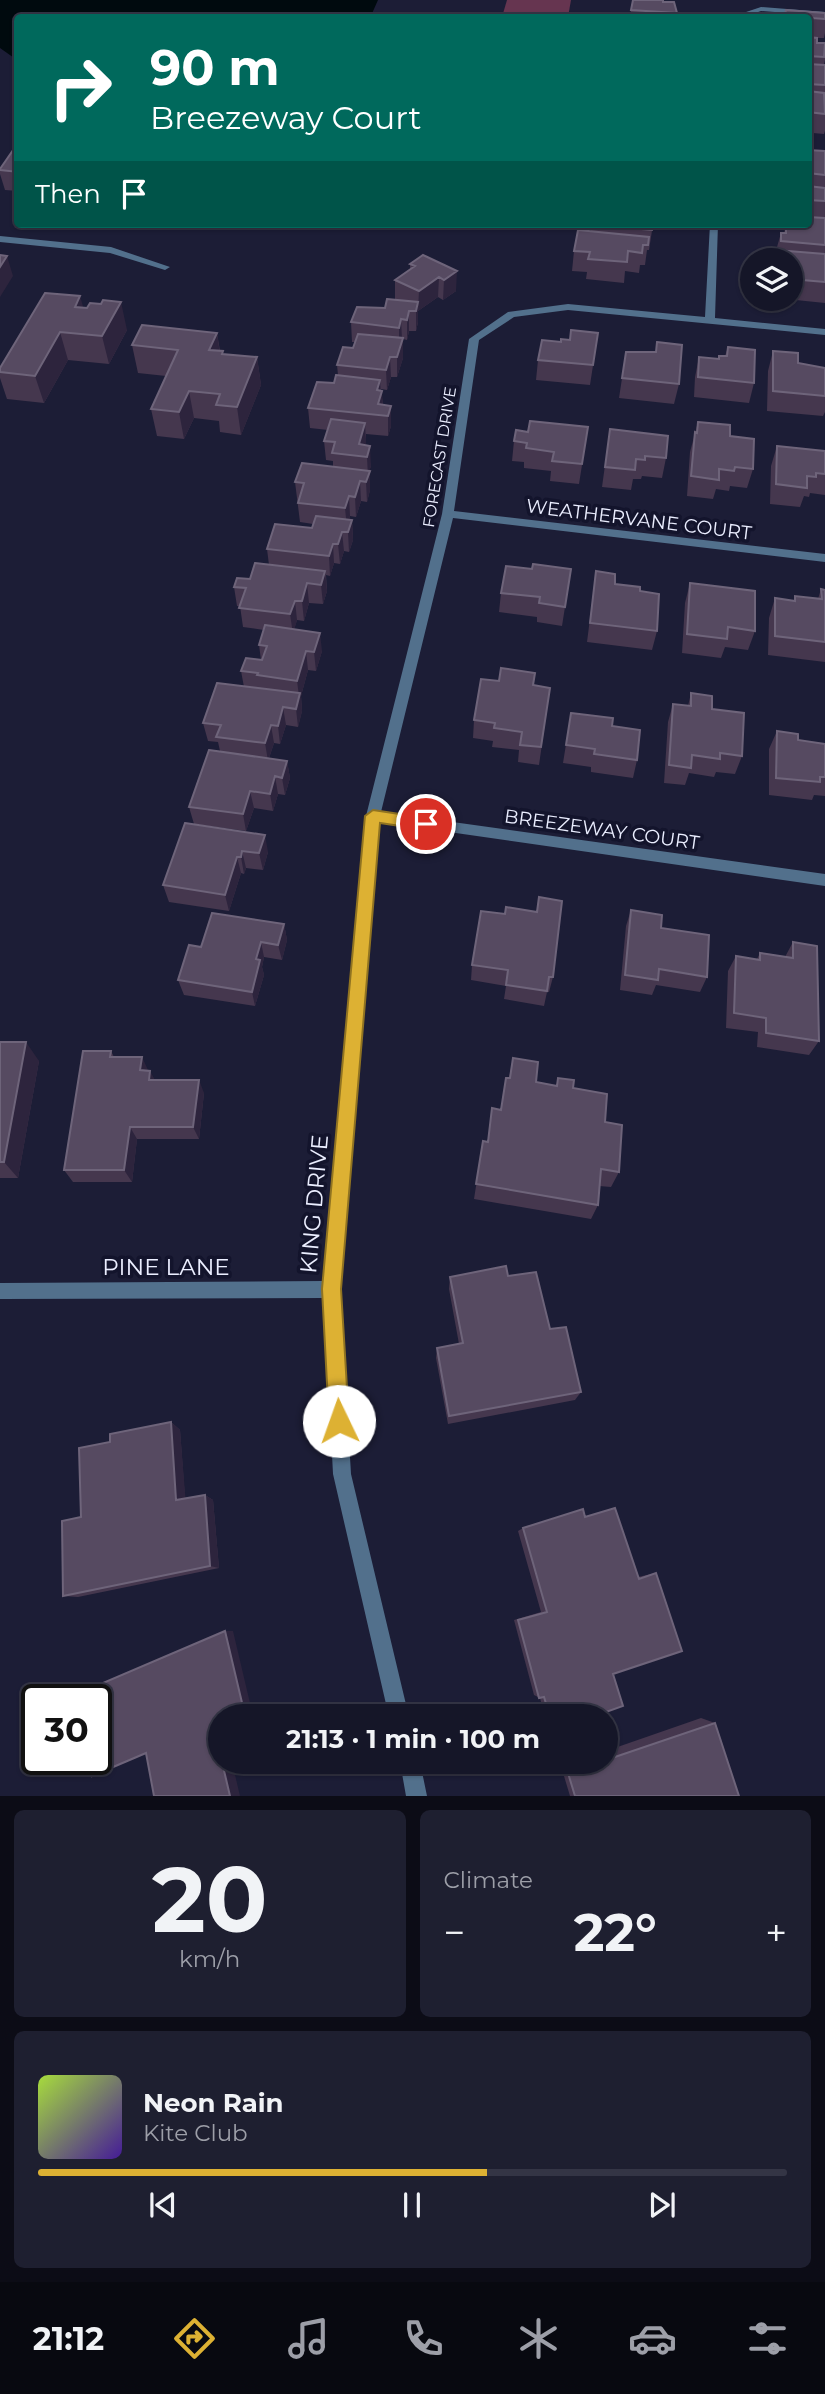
<!DOCTYPE html>
<meta charset="utf-8">
<style>
body{margin:0;font-family:Montserrat,sans-serif;background:#1e1f30;color:#f1f3f6;height:100vh;display:flex;flex-direction:column;font-size:26px;white-space:nowrap}
*{box-sizing:border-box;margin:0}
p{font-size:23px;color:#9d9fa8}
.icon{flex:none;width:38px;height:38px;fill:none;stroke:currentColor;stroke-width:2;stroke-linecap:round;stroke-linejoin:round}
.map{position:relative;height:1796px;overflow:hidden}
.drawer{display:flex;flex-direction:column;gap:14px;padding:14px;background:#0c0c16;flex:1}
.drawer>*{flex:none}
.top-card{position:absolute;left:14px;top:14px;width:798px;height:214px;border-radius:7px;box-shadow:0 2px 5px #0004,0 0 0 2px #343545;background:#00695c;color:#fff;overflow:hidden}
.buttons{position:absolute;left:740px;top:248px;display:grid;gap:14px}
.buttons a{display:grid;place-items:center;width:63px;height:63px;border-radius:50%;background:#151628;box-shadow:0 2px 5px #0004,0 0 0 2px #343545;font-size:35px}
.speed{position:absolute;left:21px;top:1684px;display:flex;gap:14px;font-size:35px;font-weight:700;text-align:center}
.speed>*{display:grid;place-content:center;width:91px;height:91px;border-radius:50%;background:#151628;box-shadow:0 2px 5px #0004,0 0 0 2px #343545;line-height:1}
.speed .limit{border:4px solid #111;border-radius:10px;background:#fff;color:#111}
.pin{position:absolute;display:grid;place-items:center;width:60px;height:60px;color:#fff;margin:-30px;border:4px solid #fff;border-radius:50%;box-shadow:0 2px 7px #0007}
.me{position:absolute;width:77px;margin:-38px;rotate:357deg;stroke-linejoin:round;filter:drop-shadow(0 0 5px #0008)}
.turn{display:flex;align-items:center;gap:24px;height:147px;padding:0 21px;font-size:32px}
.turn .icon{width:91px;height:91px;stroke-width:2.5}
.turn b{display:block;font-size:49px;line-height:60px}
.then{display:flex;align-items:center;height:66px;padding:0 21px;background:#0003;gap:14px;font-size:26px}
.big{font-size:52px;font-weight:700;line-height:1.1}
.drawer .tile{flex:1;display:flex;flex-direction:column;justify-content:center;gap:10px;min-width:0;padding:0 24px;border-radius:10px;background:#1e1f30}
.drawer .dial{align-items:center;gap:0}
.dial b{font-size:91px;line-height:1}
.song{display:flex;align-items:center;gap:21px}
.cover{width:84px;height:84px;border-radius:10px;background:linear-gradient(135deg,hsl(80 70% 55%),hsl(260 70% 35%))}
.played{height:7px;border-radius:4px;background:linear-gradient(90deg,#ddb133 60%,#343545 60%)}
.keys{display:flex;justify-content:space-around;direction:ltr}
.heat{display:flex;justify-content:space-between;align-items:center;font-size:38px;direction:ltr}
.drawer .tiles{flex:1;display:grid;gap:14px;grid-template-columns:1fr 1fr}
.tile:last-child{grid-column:span 2}
.trip{position:absolute;left:208px;top:1704px;width:410px;height:70px;border-radius:35px;background:#151628;box-shadow:0 2px 5px #0004,0 0 0 2px #343545;font-weight:700;line-height:70px;text-align:center}
.dock{display:flex;height:112px;justify-content:space-around;align-items:center;background:#080910;color:#9d9fa8}
.dock .icon{width:49px;height:49px}
.dock .active{color:#ddb133}
.dock b{font-size:32px;color:#f1f3f6}
.map>svg:first-child{display:block}
</style>
<div class="map">
<svg width="825" height="1796" viewBox="0 0 825 1796">
<rect width="100%" height="100%" fill="#1c1d36"/>
<path fill="#663550" d="M507,0H571L568,17H502Z"/>
<path fill="#000a0e" d="M0,0H378L370,18H18L17,60L0,48Z"/>
<g fill="none" stroke-linecap="round" stroke-linejoin="round">
<path fill="#52708c" fill-rule="evenodd" d="M761,7L825,12V16L761,11L740,18H728Z
M710,224H718L715,318L825,329V335L568,310L514,317L479,340L454,511L825,554V562L453,518L381,812L825,874V886L379,822L340,1289L351,1474L409,1717H389L333,1474L324,1298L0,1299V1283L324,1281L366,816L442,514L469,339L508,312L568,304L705,317Z
M0,236L111,247L170,267L165,270L110,253L0,242Z
M400,1762H420L427,1796H406Z"/>
</g>
<path fill="#45374e" d="M633,0L663,2L677,13L676,18H627L630,16Z
M825,13V33L824,38H810L817,43H825V60L824,65H825V131L824,134L813,133V141L811,150L825,151V303L786,299H791V261H773L781,233H784L786,225L797,226V224H808V18Z
M18,143V191L5,190L0,174V169Z
M259,224H283L281,227L259,225Z
M592,224H653L649,250H647L645,265H640L639,273L625,271L624,283L586,279L587,272L572,271L574,251L591,231Z
M423,255L456,291L443,300L438,297L418,311V322L416,331H409L407,340L403,339V358L397,377H391L387,390L381,389L383,405L391,406V426L388,436L366,434L365,445L371,466L369,471L370,490L367,502L361,501L356,517L350,516L349,520H352L353,540L349,552L344,551L340,564L334,563L330,576L326,575L327,591L323,604L309,603L304,621L297,620L294,629L322,651L316,671L308,670L301,696L302,711L298,727L286,725L280,744L274,743L269,758L287,761L290,778L285,795L278,794L273,811L254,808L246,831L194,824L189,807L220,751L218,742L208,741L203,723L244,687L241,671L261,660L259,645L264,630L243,627L240,606H237L234,587L250,579L269,565L267,549L312,528L313,524L300,522L295,482L333,466V461L326,460L324,441L328,430L310,428L308,408L334,383L338,375L337,365L353,348L355,342H352L351,322L385,308L395,300V280L410,269V264Z
M83,308L127,330L109,364L68,360L44,403L7,399L0,378V368Z
M217,333L220,351H223V355L257,357L261,385L241,435L220,432L219,421L194,418L184,439L157,436L151,409L166,376L138,373L132,345Z
M598,333L590,385L536,380L538,360L561,342Z
M657,342L679,384L674,404L619,398L626,352H656Z
M728,347L754,383L749,403L694,397L695,377L699,357L718,359L725,356Z
M773,351L798,363L825,368V412L823,416L767,411L768,371Z
M698,422L730,436L753,469L747,488L730,486L729,491L716,489L713,499L687,496L690,452Z
M588,427L579,484L550,481L551,471L524,468V462L512,461L514,441L528,432Z
M610,429L666,458L662,478L642,476L641,479H633L631,490L602,487Z
M777,446L825,451V495L810,493L809,497L804,496L800,507L770,504L771,466Z
M571,569L562,626L537,622V617L499,612L501,593Z
M596,571L615,584L640,591L657,631L652,650L587,642Z
M690,583L755,631L748,650L725,647L721,658L682,653L685,603Z
M821,589L825,590V662L768,655L769,618L775,598L794,601L795,596L818,599Z
M533,686L550,688L539,765L518,762L519,750L492,747L493,741L473,738L474,720Z
M691,693L712,709L742,756L735,774L716,772L714,777L689,773L685,785L664,783L668,722L673,704L688,706Z
M571,713L612,726L637,760L633,778L591,772V767L563,763Z
M777,731L798,740L825,744V796L814,795L812,800L769,795V749Z
M185,823L268,852L263,870L246,868L244,874L241,873L229,911L169,902L163,885Z
M539,897L553,977L549,992H547L544,1006L504,999L506,986L471,980L472,965L505,914L537,912Z
M631,910L661,928L707,977L700,992L656,985L652,995L620,990L626,926Z
M284,924L287,940L282,960L264,957L262,967L264,975L255,1006L184,995L178,980L201,947Z
M793,942L819,1041L809,1055L757,1047L758,1032L726,1028L728,971L736,956L757,959L760,953L785,957Z
M0,1042L39,1061L18,1178H0Z
M111,1051L114,1057L148,1071L155,1080L204,1093L199,1139H137L132,1182H73L64,1170Z
M513,1058L536,1082L556,1086L558,1078L573,1088L605,1122L619,1172L611,1187L599,1186L598,1205L591,1219L474,1199L483,1141H487L501,1110L509,1078Z
M508,1276L581,1392L575,1400L448,1424L436,1358L437,1348L459,1344L449,1289L450,1277Z
M171,1422L180,1430L185,1498L205,1495L213,1500L219,1568L78,1597L63,1596L81,1517L110,1442Z
M585,1517L638,1577L656,1573L613,1674L592,1717H545L540,1698L534,1695L514,1620L541,1612L518,1531L523,1528Z
M701,1718L715,1723L739,1796H570L561,1766L572,1762H606V1751Z"/>
<path fill="#2d243d" d="M7,256L13,276L0,297V267Z
M457,271L456,291L443,300L444,280Z
M439,277L438,297L418,311L419,291Z
M80,296L88,324L82,335L75,307Z
M121,302L127,330L109,364L102,336Z
M418,302V322L416,331V311Z
M409,311V331L407,340V320Z
M401,319L402,339L399,348V328Z
M60,332L68,360L44,403L35,376Z
M217,333L221,361L209,350Z
M403,338V358L397,377V357Z
M257,357L261,385L241,435L237,407Z
M390,357L391,377L387,390L386,370Z
M380,380L381,396L382,391L383,411L378,408L377,390Z
M189,391L194,418L184,439L179,412Z
M391,406V426L388,436V416Z
M365,423L366,443L362,456L359,444Z
M370,446L371,466L368,477L367,457Z
M370,471V490L367,502L366,482Z
M360,481L361,501L356,517L355,497Z
M349,496L350,516L347,528L345,508Z
M352,520L353,540L349,552L348,532Z
M342,532L344,551L340,564L338,544Z
M333,544L334,563L330,576L329,556Z
M325,571L327,591L323,604L321,585Z
M307,583L309,603L304,621L302,601Z
M295,601L297,620L293,634L290,614Z
M320,633L322,651L316,671L314,652Z
M306,651L308,670L301,696L302,711L298,727L296,709L299,696L297,681Z
M283,707L286,725L280,744L278,726Z
M271,725L274,743L268,761L265,743Z
M287,761L290,778L285,795L282,778Z
M275,776L278,794L273,811L270,794Z
M250,791L254,808L246,831L243,814Z
M265,835L268,852L263,870L259,853Z
M242,851L246,868L244,874L241,857Z
M237,857L241,873L229,911L225,895Z
M284,924L287,940L282,960L278,945Z
M261,942L264,957L262,967L264,975L255,1006L252,992L256,959Z
M26,1042L39,1061L18,1178L4,1162Z
M142,1057L148,1070H140Z
M150,1071L157,1084L149,1080Z
M199,1080L204,1093L199,1139L193,1127Z
M130,1127L137,1139L132,1182L124,1170Z
M171,1422L180,1430L186,1505L176,1500Z
M205,1495L213,1500L219,1568L210,1566Z
M225,1631H233L250,1703L243,1707Z
M222,1715V1717H220V1754L213,1720Z
M222,1762H232L240,1796H230Z"/>
<path fill="#564a61" stroke="#6e647a" stroke-width="2" d="M633,0H663V2H674L677,13L631,10Z
M786,10L825,13V19L812,18L813,29H808V18H784Z
M808,37L817,38V43H825L824,57L808,56Z
M808,64L825,65V85L808,84Z
M808,91L824,93L825,114L808,112Z
M808,120H813V141H808Z
M18,143V172L0,170V169Z
M808,150L825,151V175L808,173Z
M808,186L825,188V201L808,200Z
M808,217L825,218V245L781,241V233H786V225L799,227V224H808Z
M607,224H653L652,230L607,226Z
M578,230L649,237L648,245H643L642,253L628,251L627,262L588,259L590,252L574,251Z
M776,250L825,254V282L791,279V261H787V259L776,258Z
M0,255L7,256L0,267Z
M423,255L457,271L444,280L439,277L419,291L395,280L415,266L410,264Z
M45,293L80,296L75,307L87,308L90,303L101,304L103,300L121,302L102,336L60,332L35,376L0,372V368Z
M387,299L418,302L416,311H409L407,320L401,319L399,328L351,322L357,307L385,308Z
M142,325L217,333L209,350L223,351L222,354L257,357L237,407L216,405L220,394L189,391L179,412L151,409L178,350L132,345Z
M571,330L598,333L593,365L538,360L542,340L561,342V339L570,340Z
M358,334L403,338L397,357H390L386,370L337,365L343,347L353,348Z
M657,342L682,345L679,384L622,378L626,352H656Z
M728,347L755,350L754,383L698,377L699,357L719,359V356H727Z
M773,351L798,353V363L825,368V396L773,391Z
M336,375L380,380L377,390L382,391L378,404L391,406L388,416L308,408L317,382L334,383Z
M331,419L365,423L359,444L370,446L367,457L332,453L335,442L324,441Z
M530,421L588,427L582,464L552,461L554,452L526,448L527,443L514,441L516,430L528,432Z
M698,422L730,425V436L754,439L753,469L735,467L734,471L719,469V480L691,476L695,432L697,433Z
M610,429L668,436L666,458L645,456V460L636,459L635,470L605,467Z
M777,446L825,451V474L816,473V477L807,476V488L776,484Z
M302,463L370,471L366,482L360,481L355,497L349,496L345,508L298,503L304,483L295,482Z
M316,516L352,520L348,532H342L338,544H333L329,556L267,549L275,524L312,528Z
M255,563L325,571L321,585L307,583L302,601H295L290,614L239,608L246,588L234,587L237,578L250,579Z
M533,564L571,569L565,607L539,603L540,597L501,593L506,566L532,569Z
M596,571L615,574V584L640,587V591L659,594L657,631L590,623Z
M690,583L755,591V631L728,627L727,639L687,634Z
M821,589L825,590V642L775,636V598L795,601V596L822,599Z
M265,625L320,633L314,652L306,651L297,681L257,675L258,673L241,671L246,658L262,660L267,646L259,645Z
M501,668L535,673L533,685L550,688L541,747L520,745L522,732L494,728L495,723L474,720L481,679L499,681Z
M217,683L300,693L296,709L283,707L278,726L271,725L265,743L216,737L221,725L203,723Z
M691,693L712,696V709L744,713L742,756L720,753V759L692,755L691,768L669,765L673,704L691,706Z
M571,713L613,718L612,726L640,730L637,760L594,754L595,749L566,745Z
M777,731L798,734V740L825,744V777H820V782L776,778Z
M209,750L287,761L282,778L275,776L270,794L250,791L243,814L189,807Z
M185,823L265,835L259,853L242,851L241,857H237L225,895L163,885Z
M539,897L562,901L553,977H549L547,991L506,985L508,970L472,965L481,911L505,914L506,907L537,912Z
M631,910L662,915L661,928L709,935L707,977L659,969L658,980L625,975Z
M212,913L284,924L278,945L261,942L256,959L260,960L252,992L178,980L189,945L201,947Z
M793,942L817,946L819,1041L766,1033V1018L734,1013L736,956L760,960V953L793,958Z
M0,1042H26L4,1162H0Z
M83,1051H111L110,1057H142L140,1070L150,1071L149,1080H199L193,1127H130L124,1170H64Z
M513,1058L538,1062L536,1082L557,1086L558,1078L574,1080L573,1088L607,1094L605,1122L622,1125L619,1172L601,1169L598,1205L476,1184L483,1141L488,1142L492,1108L501,1110L506,1078H510Z
M506,1266L508,1276L536,1272L550,1329L566,1327L581,1392L449,1416L437,1348L463,1343L450,1277Z
M171,1422L176,1500L205,1495L210,1566L63,1596L62,1521L81,1517L79,1448L110,1442V1434Z
M615,1508L639,1579L656,1573L682,1651L613,1674L623,1706L592,1717H550L544,1697L539,1698L518,1620L547,1612L523,1528L583,1509L585,1517Z
M225,1631L243,1707L213,1720L220,1754V1762H222L230,1796H154L146,1753L92,1776L88,1759H96V1699H78L77,1694Z
M715,1723L739,1796H575L568,1773L599,1762H606V1760Z"/>
<path fill="#ddb133" stroke="#907321" stroke-width="2" d="M373,810L426,818L434,824L426,830L380,823L341,1289L349,1421L346,1428L339,1431L332,1428L329,1421L322,1289L365,816Z"/>
<g text-anchor="middle" stroke-width="7" stroke-linejoin="round" paint-order="stroke">
<g font-size="16" fill="#ebeeff" stroke="#13142c">
<text transform="translate(439 457) rotate(-81)" y="6">FORECAST DRIVE</text>
</g>
<g font-size="19" fill="#ebeeff" stroke="#13142c">
<text transform="translate(639 519) rotate(7)" y="7">WEATHERVANE COURT</text>
<text transform="translate(602 829) rotate(8)" y="7">BREEZEWAY COURT</text>
</g>
<g font-size="23" fill="#ebeeff" stroke="#13142c">
<text transform="translate(314 1204) rotate(-85)" y="8">KING DRIVE</text>
<text x="166" y="1275">PINE LANE</text>
</g>
</g>
</svg>
<div class="buttons">
<a><svg class="icon" aria-label="layers" viewBox="0 0 24 24"><path d="M12 4l9 5-9 5-9-5zM3 14l9 5 9-5"/></svg></a>
</div>
<div class="speed"><div class="limit">30</div></div>
<div class="pin" style="left:426px;top:824px;background:#d93025"><svg class="icon" aria-label="arrive" viewBox="0 0 24 24"><path d="M6 21V4h12l-3 4 3 4H6"/></svg></div>
<svg class="me" style="left:339px;top:1421px" viewBox="-20 -20 40 40"><circle r="19" fill="#fff"/><path d="M0-13L10 11 0 6-10 11z" fill="#ddb133"/></svg>
<div class="trip">21:13 · 1 min · 100 m</div>
<div class="top-card">
<div class="turn"><svg class="icon" aria-label="right" viewBox="0 0 24 24"><path d="M7 20v-9h11M14 6l5 5-5 5"/></svg><div><b>90 m</b>Breezeway Court</div></div>
<div class="then">Then<svg class="icon" aria-label="arrive" viewBox="0 0 24 24"><path d="M6 21V4h12l-3 4 3 4H6"/></svg></div>
</div>
</div>
<section class="drawer">
<div class="tiles">
<div class="tile dial"><b>20</b><p>km/h</p></div>
<div class="tile"><p>Climate</p>
<div class="heat"><a>−</a><b class="big">22°</b><a>+</a></div>
</div>
<div class="tile">
<div class="song"><i class="cover"></i><div><b>Neon Rain</b><p>Kite Club</p></div></div>
<div class="played"></div>
<div class="keys"><svg class="icon" aria-label="previous" viewBox="0 0 24 24"><path d="M18 5L8 12l10 7zM5 5v14"/></svg><svg class="icon" aria-label="pause" viewBox="0 0 24 24"><path d="M8 5v14M16 5v14"/></svg><svg class="icon" aria-label="next" viewBox="0 0 24 24"><path d="M6 5l10 7-10 7zM19 5v14"/></svg></div>
</div>
</div>
</section>
<nav class="dock">
<b>21:12</b>
<svg class="icon active" aria-label="directions" viewBox="0 0 24 24"><path d="M12 3l9 9-9 9-9-9zM9 14v-3h6M13 9l2 2-2 2"/></svg>
<svg class="icon" aria-label="music" viewBox="0 0 24 24"><path d="M9 18V5l10-2v13"/><circle cx="6" cy="18" r="3"/><circle cx="16" cy="16" r="3"/></svg>
<svg class="icon" aria-label="phone" viewBox="0 0 24 24"><path d="M5 4h4l2 5-3 2q2 4 5 5l2-3 5 2v4C11 20 4 13 5 4z"/></svg>
<svg class="icon" aria-label="climate" viewBox="0 0 24 24"><path d="M12 3v18M4 7l16 10M4 17L20 7"/></svg>
<svg class="icon" aria-label="car" viewBox="0 0 24 24"><path d="M5 17H2v-5l4-1 3-4h7l3 4 3 1v5h-3M9 17h6M6 11h13"/><circle cx="7" cy="17" r="2"/><circle cx="17" cy="17" r="2"/></svg>
<svg class="icon" aria-label="filters" viewBox="0 0 24 24"><path d="M4 7h16M4 17h16"/><circle cx="9" cy="7" r="2"/><circle cx="15" cy="17" r="2"/></svg>
</nav>
